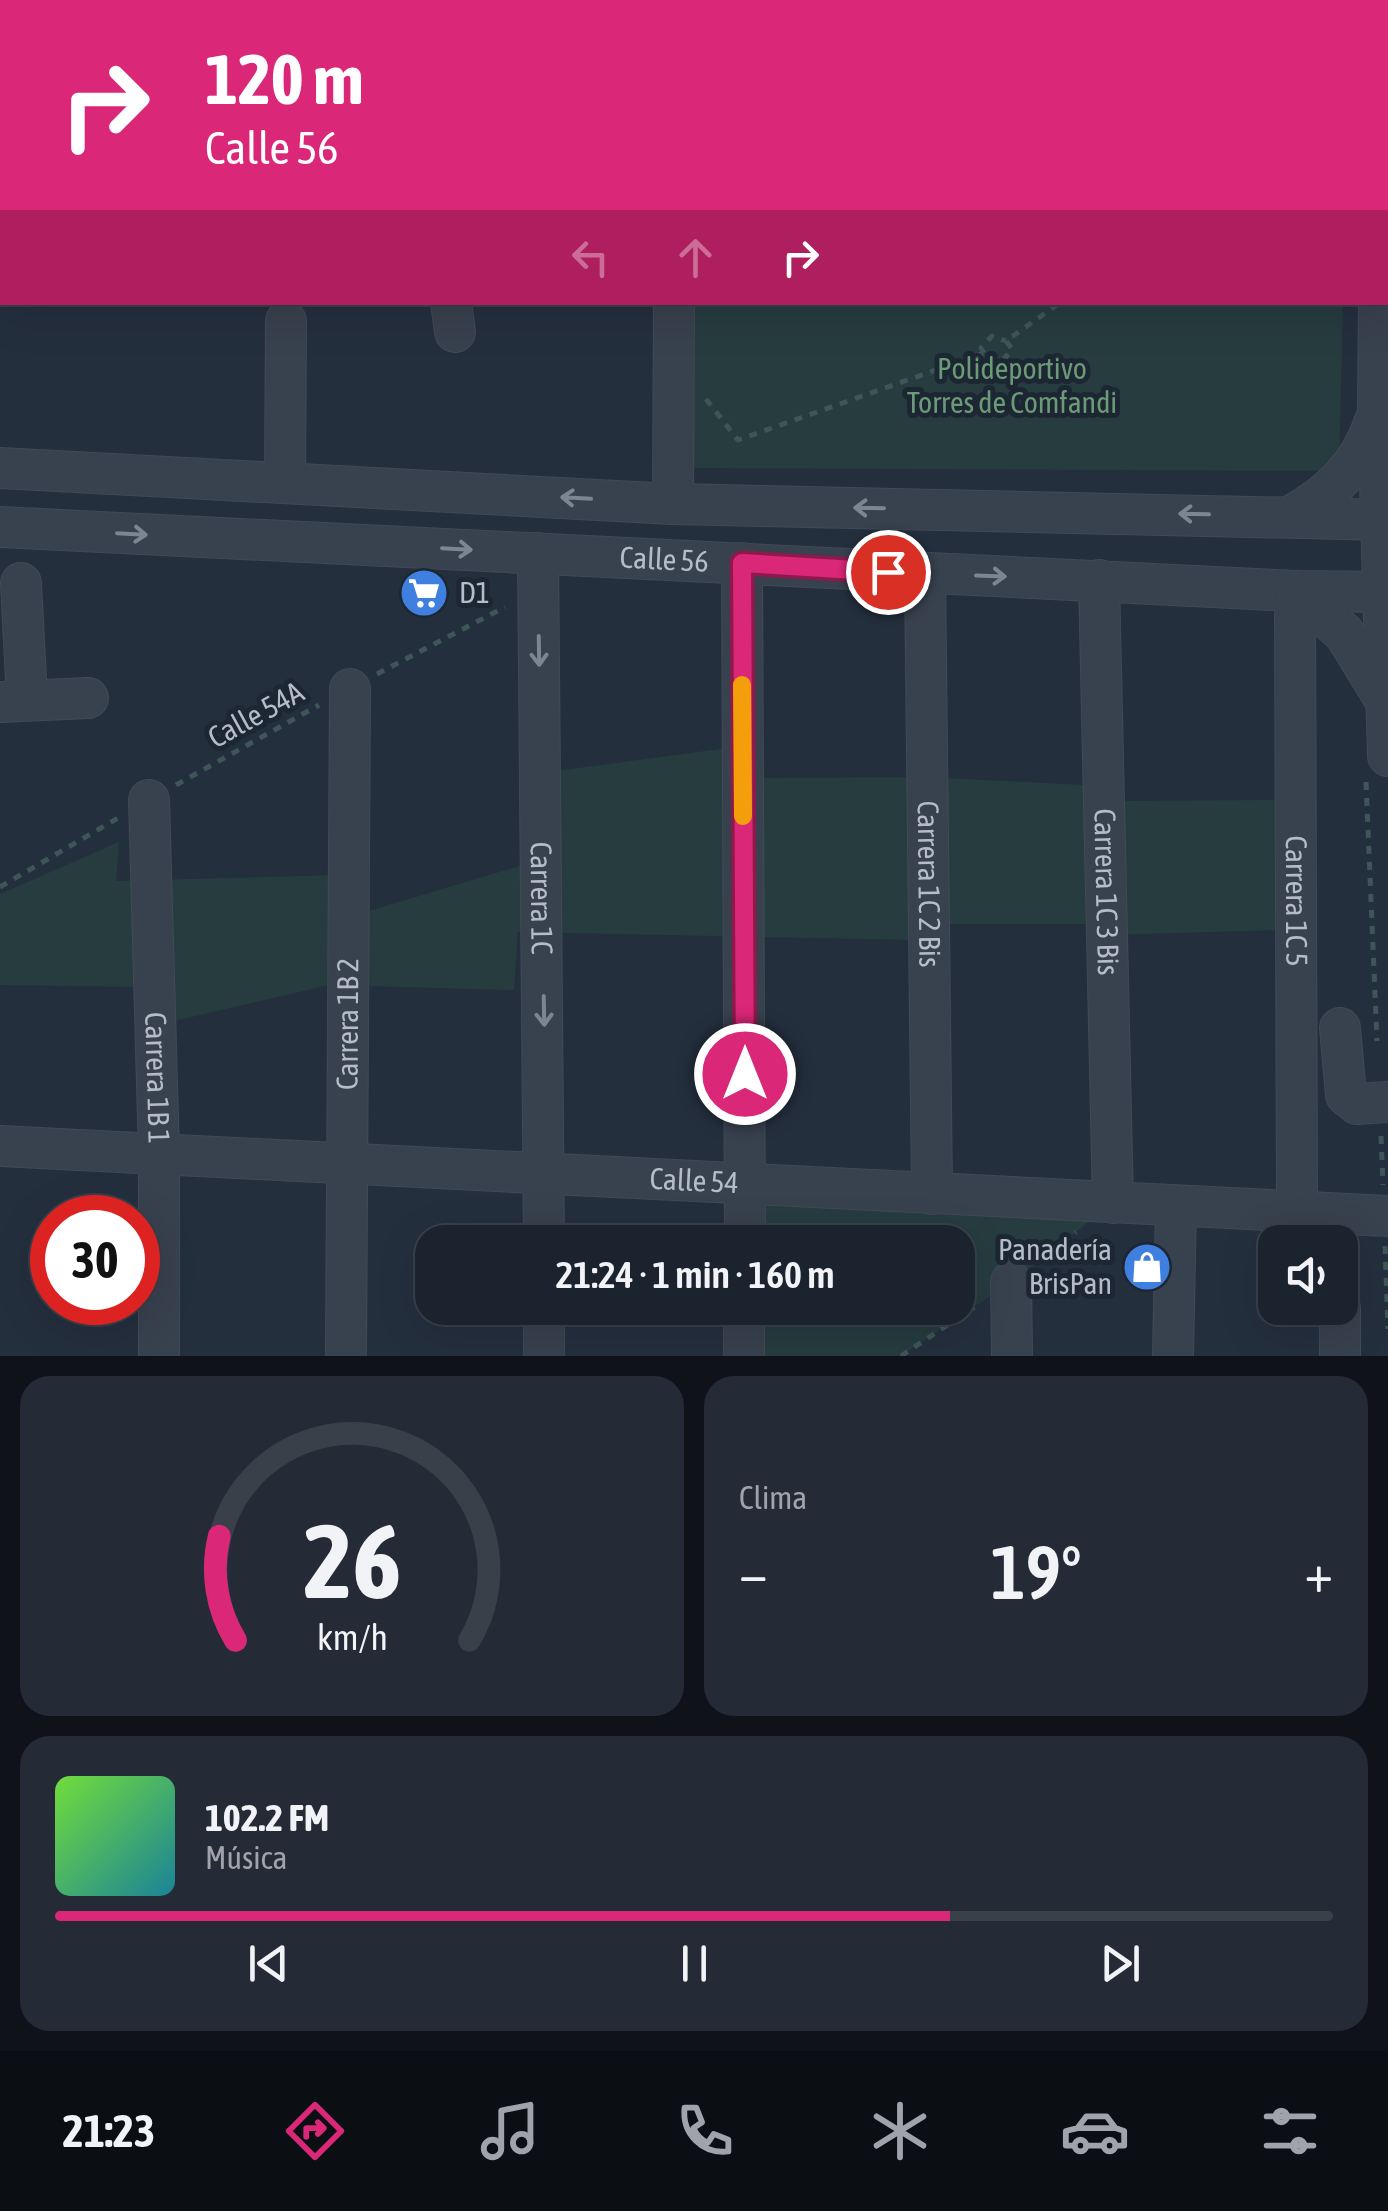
<!DOCTYPE html>
<html lang="es">
<meta charset="utf-8">
<style>
body{margin:0;font-family:"Asap Condensed",sans-serif;background:#242b36;color:#f1f3f6;height:100vh;display:flex;flex-direction:column;font-size:38px;white-space:nowrap}
*{box-sizing:border-box;margin:0}
p{font-size:32px;color:#a0a4aa}
.icon{flex:none;width:55px;height:55px;fill:none;stroke:currentColor;stroke-width:2;stroke-linecap:round;stroke-linejoin:round}
.map{position:relative;height:1356px;overflow:hidden}
.details{display:flex;flex-direction:column;gap:20px;padding:20px;background:#0f1319;flex:1}
.details>*{flex:none}
.top-card{position:absolute;left:0px;top:0px;width:1390px;height:305px;box-shadow:0 10px 40px #0002,0 0 0 2px #39404a;background:#db2777;color:#fff;overflow:hidden}
.buttons{position:absolute;left:1258px;top:1225px;display:grid;gap:20px}
.buttons a{display:grid;place-items:center;width:100px;height:100px;border-radius:20px;background:#1b232e;box-shadow:0 10px 40px #0002,0 0 0 2px #39404a;font-size:50px}
.speed{position:absolute;left:30px;top:1195px;display:flex;gap:20px;font-size:50px;font-weight:700;text-align:center}
.speed>*{display:grid;place-content:center;width:130px;height:130px;border-radius:50%;background:#1b232e;box-shadow:0 10px 40px #0002,0 0 0 2px #39404a;line-height:1}
.speed .limit{border:15px solid #d22;background:#fff;color:#111}
.pin{position:absolute;display:grid;place-items:center;width:85px;height:85px;color:#fff;margin:-42px;border:5px solid #fff;border-radius:50%;box-shadow:0 2px 10px #0007}
.me{position:absolute;width:110px;margin:-55px;rotate:0deg;stroke-linejoin:round;filter:drop-shadow(0 0 8px #0008)}
.turn{display:flex;align-items:center;gap:35px;height:210px;padding:0 40px;font-size:45px}
.turn .icon{width:130px;height:130px;stroke-width:2.5}
.turn b{display:block;font-size:70px;line-height:85px}
.lanes{display:flex;align-items:center;height:95px;padding:0 40px;background:#0003;justify-content:center;gap:50px;direction:ltr}
.lanes .off{opacity:.35}
.big{font-size:75px;font-weight:600;line-height:1.1}
.details .widget{flex:1;display:flex;flex-direction:column;justify-content:center;gap:15px;min-width:0;padding:0 35px;border-radius:30px;background:#242b36}
.details .dial{align-items:center;gap:0}
.dial svg{height:260px;overflow:visible;fill:none;stroke:#39404a;stroke-width:7;stroke-linecap:round;text-anchor:middle}
.dial text{fill:#f1f3f6;stroke:none}
.song{display:flex;align-items:center;gap:30px}
.cover{width:120px;height:120px;border-radius:15px;background:linear-gradient(135deg,hsl(100 70% 55%),hsl(190 70% 35%))}
.played{height:10px;border-radius:5px;background:linear-gradient(90deg,#db2777 70%,#39404a 70%)}
.keys{display:flex;justify-content:space-around;direction:ltr}
.heat{display:flex;justify-content:space-between;align-items:center;font-size:55px;direction:ltr}
.details .tiles{flex:1;display:grid;gap:20px;grid-template-columns:1fr 1fr}
.widget:last-child{grid-column:span 2}
.trip{position:absolute;left:415px;top:1225px;width:560px;height:100px;border-radius:30px;background:#1b232e;box-shadow:0 10px 40px #0002,0 0 0 2px #39404a;font-weight:600;line-height:100px;text-align:center}
.menu{display:flex;height:160px;justify-content:space-around;align-items:center;background:#0b0e12;color:#a0a4aa}
.menu .icon{width:70px;height:70px}
.menu .active{color:#db2777}
.menu b{font-size:45px;color:#f1f3f6}
.map>svg:first-child{display:block}
</style>
<div class="map">
<svg width="1388" height="1356" viewBox="0 0 1388 1356">
<rect width="100%" height="100%" fill="#242f3e"/>
<path fill="#263c3f" d="M696,0H1350L696,2Z
M686,303H1343L1339,471L681,468Z
M743,746L744,778L927,777L1104,786L1105,801L1281,800L1279,930L1107,935L1106,924H917L914,940L518,932L514,990L329,985L170,1022L141,987L0,985V894L119,842L116,881L342,875L349,917L536,861L541,773Z
M745,1185L1113,1203L1011,1282L901,1356H744V1308H958V1242H745Z"/>
<g fill="none" stroke-linecap="round" stroke-linejoin="round">
<g stroke="#414a57" stroke-width="42">
<g id="minor">
<path d="M728,0V2"/>
<path d="M1251,0L1252,2"/>
<path d="M145,2V0"/>
<path d="M674,2V0"/>
<path d="M1321,2V0"/>
<path d="M1383,2V0"/>
<path d="M0,5H2"/>
<path d="M0,138H2"/>
<path d="M0,284H2"/>
<path d="M451,302L455,332"/>
<path d="M1379,302L1378,412L1388,756"/>
<path d="M0,468L673,504L1388,520"/>
<path d="M285,482L286,321"/>
<path d="M673,504L674,302"/>
<path d="M1291,516C1332,493 1360,466 1375,421"/>
<path id="s1" d="M0,527L1295,591L1388,592"/>
<path id="s2" d="M538,553L544,1242"/>
<path d="M742,563L745,1242"/>
<path id="s3" d="M925,574L932,1194"/>
<path id="s4" d="M1099,580L1113,1203"/>
<path d="M21,583L27,699"/>
<path id="s5" d="M1295,591L1297,1211"/>
<path d="M1295,591L1344,633L1384,698"/>
<path d="M0,702L88,698"/>
<path id="s6" d="M149,800L159,1154V1356"/>
<path d="M1340,1028L1346,1095L1357,1104L1388,1102"/>
<path id="s7" d="M0,1146L1388,1216"/>
<path d="M1011,1282L1012,1356"/>
<path d="M544,1308V1356"/>
<path d="M1340,1308V1356"/>
<path id="s8" d="M346,1356L350,689"/>
<path d="M744,1356V1308"/>
<path d="M1173,1356L1176,1206"/>
</g>
</g>
<path stroke="#3f5557" stroke-width="5" stroke-dasharray="8 8" stroke-linecap="butt" d="M802,0V2
M357,2V0
M1202,2L1203,0
M984,353L981,348L992,336L1006,341
M706,399L738,440L984,353L1001,363L1012,349L1006,341L1061,302
M377,674L505,607
M1366,782L1377,1041
M176,785L319,705
M0,887L118,818
M1381,1136L1383,1185
M1385,1246L1388,1329
M1037,1262L1076,1232
M901,1356L979,1304"/>
<use href="#minor" stroke="#38414e" stroke-width="40"/>
</g>
<defs><path id="oneway-shaft" d="M-6 0H5M1.5-3L5.5 0L1.5 3" fill="none" stroke-width="1.6" stroke-linecap="round" stroke-linejoin="round" transform="scale(2.5)"/></defs>
<g stroke="#7c8592">
<use href="#oneway-shaft" transform="translate(576 498) rotate(-177)"/>
<use href="#oneway-shaft" transform="translate(869 508) rotate(-179)"/>
<use href="#oneway-shaft" transform="translate(1194 514) rotate(-179)"/>
<use href="#oneway-shaft" transform="translate(132 534) rotate(3)"/>
<use href="#oneway-shaft" transform="translate(457 549) rotate(3)"/>
<use href="#oneway-shaft" transform="translate(991 576) rotate(2)"/>
<use href="#oneway-shaft" transform="translate(539 651) rotate(89)"/>
<use href="#oneway-shaft" transform="translate(544 1011) rotate(89)"/>
</g>
<g fill="none" stroke-linecap="round" stroke-linejoin="round">
<g stroke="#8e194d" stroke-width="25">
<path id="route" d="M745,1074L742,563L888,572"/>
</g>
<use href="#route" stroke="#db2777" stroke-width="18"/>
<path stroke="#f59e0b" stroke-width="18" d="M742,685L743,816"/>
</g>
<defs>
<g id="supermarket-disc" transform="scale(2.5)"><circle r="9.5" fill="#3f7fe0" stroke="#1d2633"/><path d="M-6-5.5h2.5l.6 2H6L4.5 2H-2.5L-4.4-4H-6ZM-1.5 3.2a1.3 1.3 0 1 0 .1 0ZM3 3.2a1.3 1.3 0 1 0 .1 0Z" fill="#fff"/></g>
<g id="shop-disc" transform="scale(2.5)"><circle r="9.5" fill="#3f7fe0" stroke="#1d2633"/><path d="M-5-2.5h2.3a2.7 3.5 0 0 1 5.4 0H5L5.5 6h-11ZM-1.5-2.5h3a1.5 2.3 0 0 0-3 0Z" fill="#fff"/></g>
</defs>
<g fill-rule="evenodd">
<use href="#supermarket-disc" x="424" y="593"/>
<use href="#shop-disc" x="1147" y="1267"/>
</g>
<g text-anchor="middle" stroke-width="10" stroke-linejoin="round" paint-order="stroke">
<g font-size="30" fill="#6b9a76" stroke="#1d2633">
<text x="1012" y="379">Polideportivo<tspan x="1012" dy="34">Torres de Comfandi</tspan></text>
</g>
<g font-size="30" fill="#b4bcc9" stroke="#1d2633">
<text dy="10" stroke="none"><textPath href="#s1" startOffset="665">Calle 56</textPath></text>
<text transform="translate(256 715) rotate(-29)" y="10">Calle 54A</text>
<text dy="10" stroke="none"><textPath href="#s3" startOffset="310">Carrera 1C 2 Bis</textPath></text>
<text dy="10" stroke="none"><textPath href="#s4" startOffset="312">Carrera 1C 3 Bis</textPath></text>
<text dy="10" stroke="none"><textPath href="#s2" startOffset="345">Carrera 1C</textPath></text>
<text dy="10" stroke="none"><textPath href="#s5" startOffset="310">Carrera 1C 5</textPath></text>
<text dy="10" stroke="none"><textPath href="#s8" startOffset="332">Carrera 1B 2</textPath></text>
<text dy="10" stroke="none"><textPath href="#s6" startOffset="278">Carrera 1B 1</textPath></text>
<text dy="10" stroke="none"><textPath href="#s7" startOffset="695">Calle 54</textPath></text>
</g>
<g font-size="30" fill="#b4bcc9" stroke="#1d2633" text-anchor="start">
<text x="459" y="603">D1</text>
<text x="1112" y="1260" text-anchor="end">Panadería<tspan x="1112" dy="34">BrisPan</tspan></text>
</g>
</g>
</svg>
<div class="buttons">
<a><svg class="icon" aria-label="sound" viewBox="0 0 24 24"><path d="M4 9h4l5-4v14l-5-4H4zM17 9q2 3 0 6"/></svg></a>
</div>
<div class="speed"><div class="limit">30</div></div>
<div class="pin" style="left:888px;top:572px;background:#d93025"><svg class="icon" aria-label="arrive" viewBox="0 0 24 24"><path d="M6 21V4h12l-3 4 3 4H6"/></svg></div>
<svg class="me" style="left:745px;top:1074px" viewBox="-20 -20 40 40"><circle r="17" fill="#db2777" stroke="#fff" stroke-width="3"/><path d="M0-11L8 9 0 5-8 9z" fill="#fff"/></svg>
<div class="trip">21:24 · 1 min · 160 m</div>
<div class="top-card">
<div class="turn"><svg class="icon" aria-label="right" viewBox="0 0 24 24"><path d="M7 20v-9h11M14 6l5 5-5 5"/></svg><div><b>120 m</b>Calle 56</div></div>
<div class="lanes"><svg class="icon off" aria-label="left" viewBox="0 0 24 24"><path d="M17 20v-9H6M10 6l-5 5 5 5"/></svg><svg class="icon off" aria-label="ahead" viewBox="0 0 24 24"><path d="M12 20V5M6 11l6-6 6 6"/></svg><svg class="icon" aria-label="right" viewBox="0 0 24 24"><path d="M7 20v-9h11M14 6l5 5-5 5"/></svg></div>
</div>
</div>
<section class="details">
<div class="tiles">
<div class="widget dial"><svg viewBox="0 0 100 80">
<path d="M14 69A42 42 0 1 1 86 69"/>
<path d="M14 69A42 42 0 0 1 9 37" stroke="#db2777"/>
<text x="50" y="56" font-size="32" font-weight="700">26</text>
<text x="50" y="72" font-size="11">km/h</text>
</svg></div>
<div class="widget"><p>Clima</p>
<div class="heat"><a>−</a><b class="big">19°</b><a>+</a></div>
</div>
<div class="widget">
<div class="song"><i class="cover"></i><div><b>102.2 FM</b><p>Música</p></div></div>
<div class="played"></div>
<div class="keys"><svg class="icon" aria-label="previous" viewBox="0 0 24 24"><path d="M18 5L8 12l10 7zM5 5v14"/></svg><svg class="icon" aria-label="pause" viewBox="0 0 24 24"><path d="M8 5v14M16 5v14"/></svg><svg class="icon" aria-label="next" viewBox="0 0 24 24"><path d="M6 5l10 7-10 7zM19 5v14"/></svg></div>
</div>
</div>
</section>
<nav class="menu">
<b>21:23</b>
<svg class="icon active" aria-label="directions" viewBox="0 0 24 24"><path d="M12 3l9 9-9 9-9-9zM9 14v-3h6M13 9l2 2-2 2"/></svg>
<svg class="icon" aria-label="music" viewBox="0 0 24 24"><path d="M9 18V5l10-2v13"/><circle cx="6" cy="18" r="3"/><circle cx="16" cy="16" r="3"/></svg>
<svg class="icon" aria-label="phone" viewBox="0 0 24 24"><path d="M5 4h4l2 5-3 2q2 4 5 5l2-3 5 2v4C11 20 4 13 5 4z"/></svg>
<svg class="icon" aria-label="climate" viewBox="0 0 24 24"><path d="M12 3v18M4 7l16 10M4 17L20 7"/></svg>
<svg class="icon" aria-label="car" viewBox="0 0 24 24"><path d="M5 17H2v-5l4-1 3-4h7l3 4 3 1v5h-3M9 17h6M6 11h13"/><circle cx="7" cy="17" r="2"/><circle cx="17" cy="17" r="2"/></svg>
<svg class="icon" aria-label="filters" viewBox="0 0 24 24"><path d="M4 7h16M4 17h16"/><circle cx="9" cy="7" r="2"/><circle cx="15" cy="17" r="2"/></svg>
</nav>
